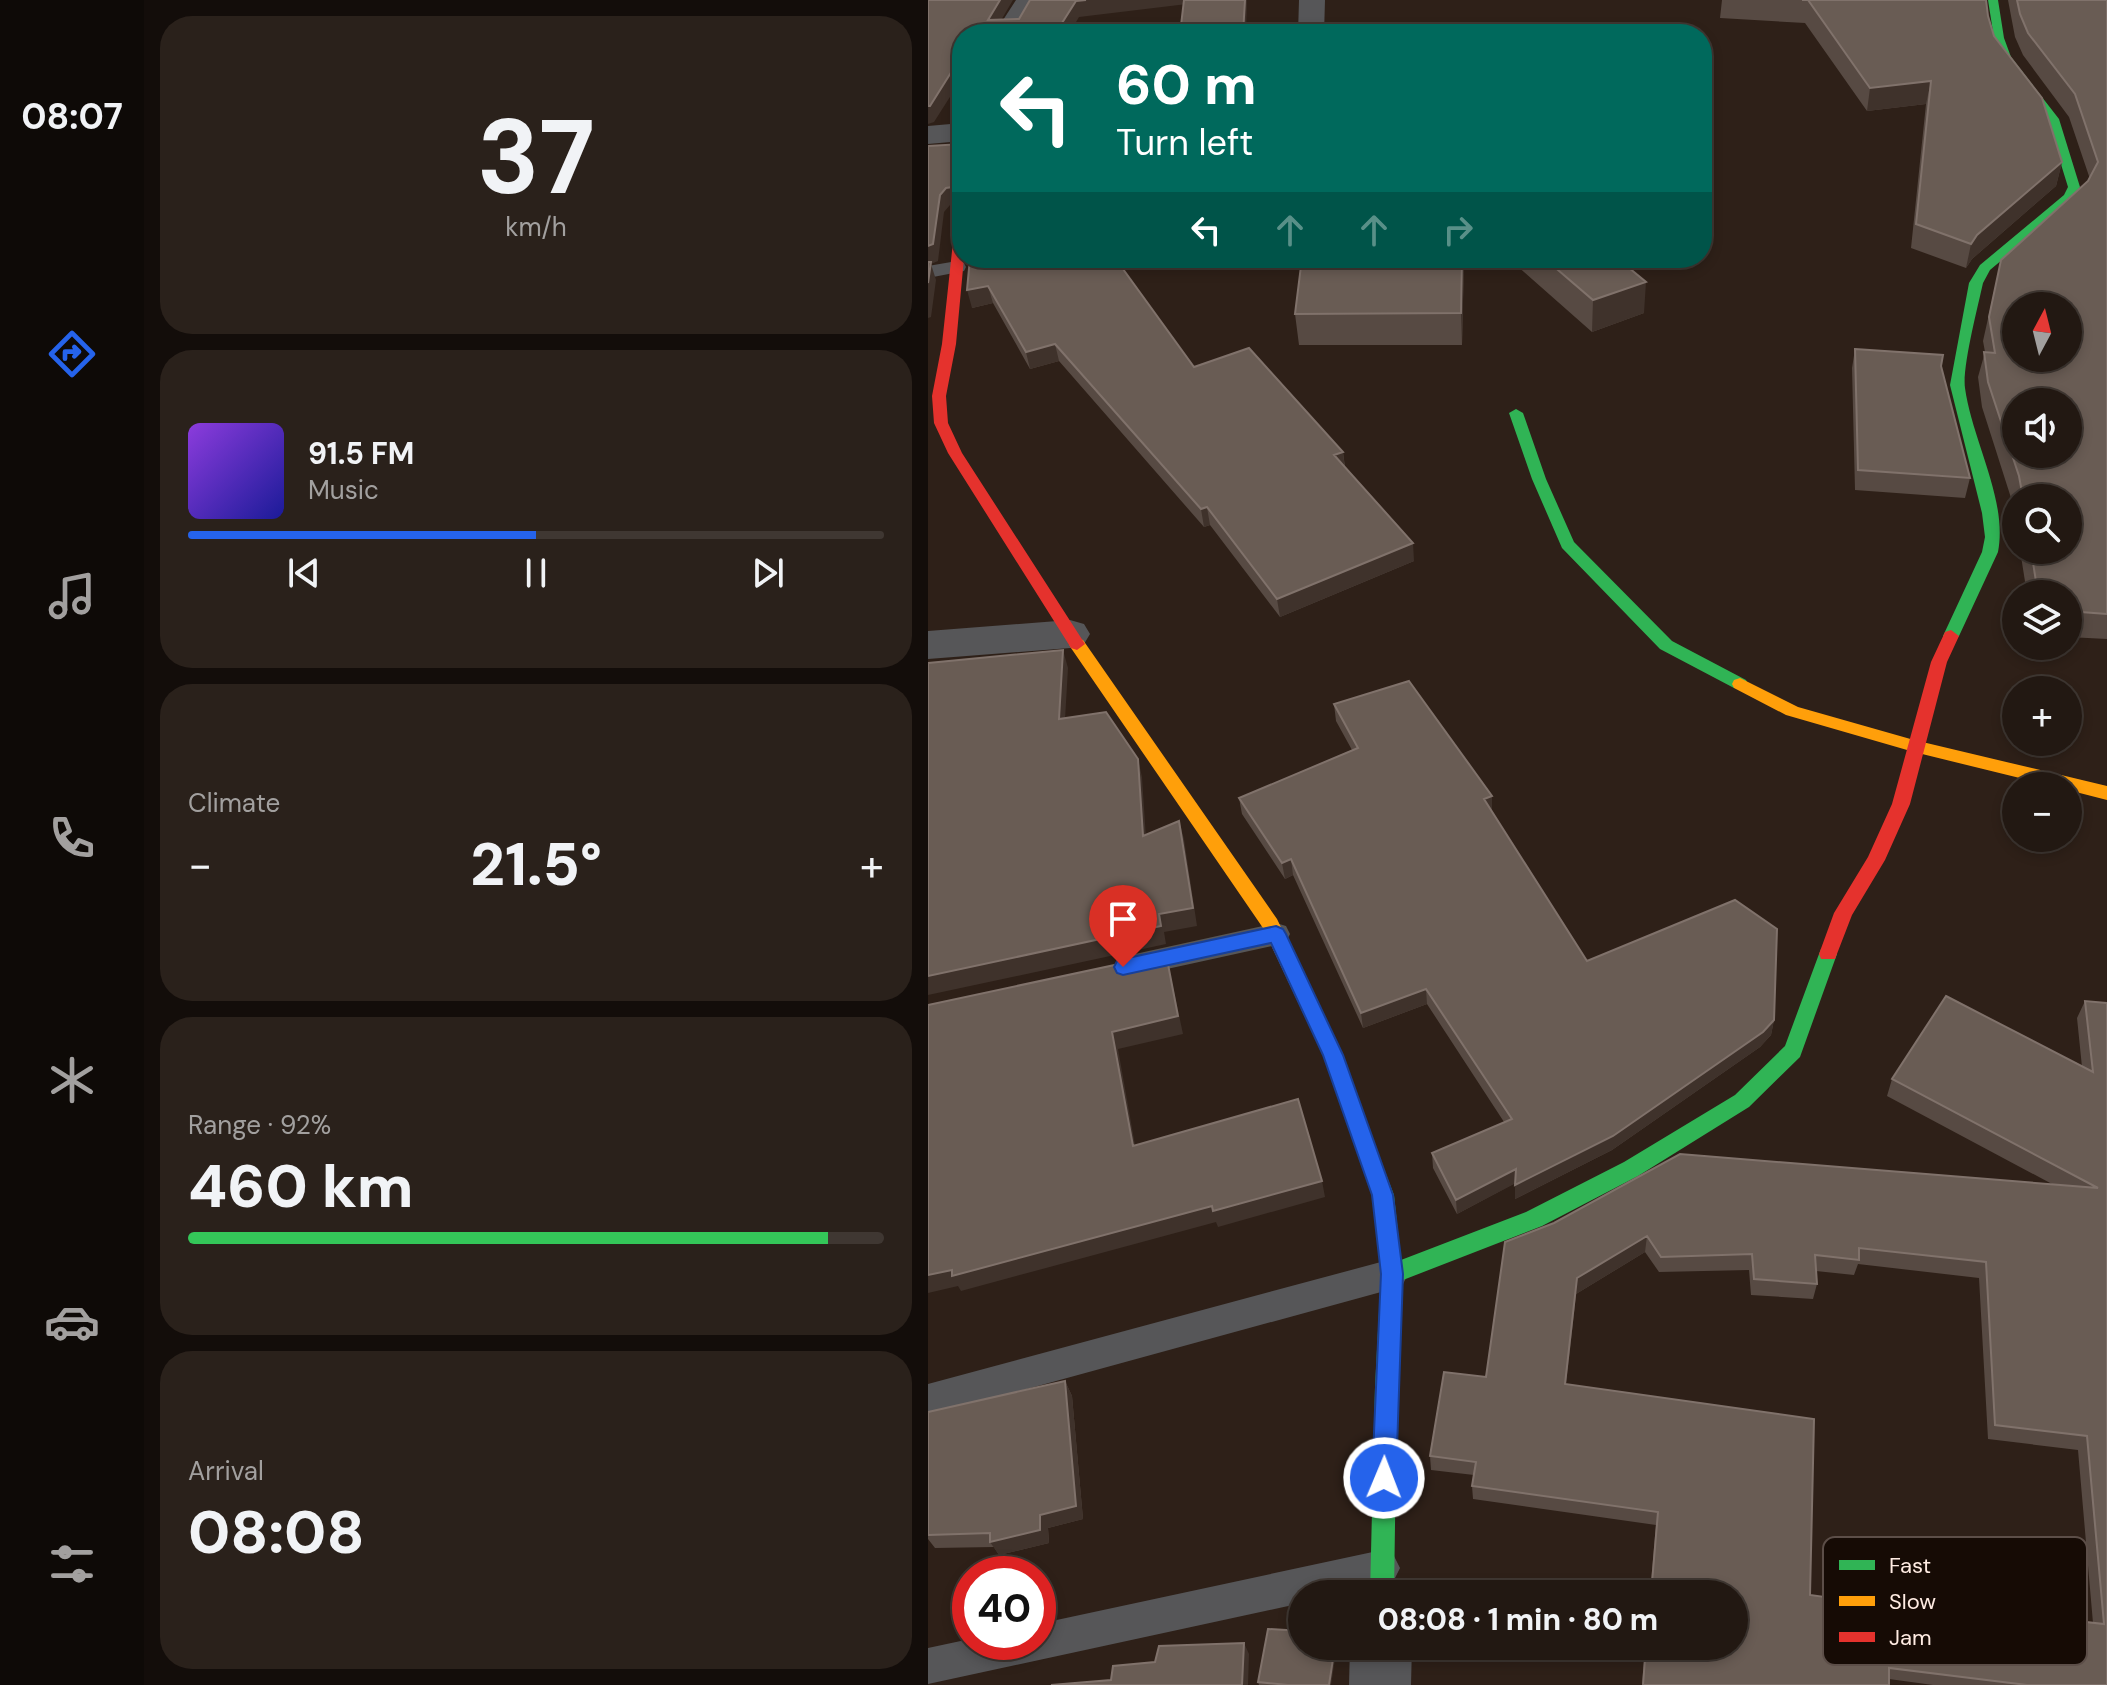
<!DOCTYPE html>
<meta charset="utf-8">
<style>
body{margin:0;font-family:"DM Sans",sans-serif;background:#2a211b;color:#f1f3f6;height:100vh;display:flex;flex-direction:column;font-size:30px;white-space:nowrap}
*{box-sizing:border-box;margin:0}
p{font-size:26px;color:#a2a09f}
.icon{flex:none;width:44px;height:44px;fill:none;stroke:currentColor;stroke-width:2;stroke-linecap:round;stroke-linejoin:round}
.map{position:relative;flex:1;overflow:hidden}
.panel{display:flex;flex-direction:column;gap:16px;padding:16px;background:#130d0a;width:784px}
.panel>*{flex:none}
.guide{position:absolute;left:24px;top:24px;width:760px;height:244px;border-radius:32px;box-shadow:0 4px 12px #0003,0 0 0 2px #3f3732;background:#00695c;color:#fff;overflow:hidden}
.needle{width:52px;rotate:7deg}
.fabs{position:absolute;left:1074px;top:292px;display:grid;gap:16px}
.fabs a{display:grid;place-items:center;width:80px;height:80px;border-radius:50%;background:#221812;box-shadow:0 4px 12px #0003,0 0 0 2px #3f3732;font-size:40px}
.speed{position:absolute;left:24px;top:1556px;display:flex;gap:16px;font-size:40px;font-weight:700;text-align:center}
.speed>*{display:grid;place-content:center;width:104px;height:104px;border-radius:50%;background:#221812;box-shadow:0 4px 12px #0003,0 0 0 2px #3f3732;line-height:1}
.speed .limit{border:12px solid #d22;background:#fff;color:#111}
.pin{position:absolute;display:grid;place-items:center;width:68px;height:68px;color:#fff;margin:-82px -34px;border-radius:50% 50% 50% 0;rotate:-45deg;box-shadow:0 0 8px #0007}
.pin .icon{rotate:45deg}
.me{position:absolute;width:88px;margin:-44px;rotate:1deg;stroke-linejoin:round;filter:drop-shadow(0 0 6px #0008)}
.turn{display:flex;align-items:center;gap:28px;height:168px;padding:0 32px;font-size:36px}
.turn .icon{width:104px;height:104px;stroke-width:2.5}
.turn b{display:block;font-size:56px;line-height:68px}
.lanes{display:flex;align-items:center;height:76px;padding:0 32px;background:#0003;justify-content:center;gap:40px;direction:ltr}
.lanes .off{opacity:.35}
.big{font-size:60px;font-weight:800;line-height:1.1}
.panel .widget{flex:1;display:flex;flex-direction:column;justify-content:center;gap:12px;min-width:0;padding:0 28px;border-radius:32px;background:#2a211b}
.panel .dial{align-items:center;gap:0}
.dial b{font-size:104px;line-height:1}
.song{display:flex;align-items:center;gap:24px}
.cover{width:96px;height:96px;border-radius:12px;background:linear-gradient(135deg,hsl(270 70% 55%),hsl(240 70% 35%))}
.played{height:8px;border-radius:4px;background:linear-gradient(90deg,#2563eb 50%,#3f3732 50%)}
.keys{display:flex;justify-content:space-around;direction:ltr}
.heat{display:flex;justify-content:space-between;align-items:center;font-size:44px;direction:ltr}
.charge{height:12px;border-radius:6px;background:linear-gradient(90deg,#34c759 92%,#3f3732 0)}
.trip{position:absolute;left:360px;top:1580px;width:460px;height:80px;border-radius:40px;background:#221812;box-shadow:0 4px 12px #0003,0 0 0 2px #3f3732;font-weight:800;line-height:80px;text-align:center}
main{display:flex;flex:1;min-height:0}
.dock{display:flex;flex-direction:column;width:144px;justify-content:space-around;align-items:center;background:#0e0a07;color:#a2a09f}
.dock .icon{width:56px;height:56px}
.dock .active{color:#2563eb}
.dock b{font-size:36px;color:#f1f3f6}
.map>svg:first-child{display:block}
</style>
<main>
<nav class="dock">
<b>08:07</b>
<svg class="icon active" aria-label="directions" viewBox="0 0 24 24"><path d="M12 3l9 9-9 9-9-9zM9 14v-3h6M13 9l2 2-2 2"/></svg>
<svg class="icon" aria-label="music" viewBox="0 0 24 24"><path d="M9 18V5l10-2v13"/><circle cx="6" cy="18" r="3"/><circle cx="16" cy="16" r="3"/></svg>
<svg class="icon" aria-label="phone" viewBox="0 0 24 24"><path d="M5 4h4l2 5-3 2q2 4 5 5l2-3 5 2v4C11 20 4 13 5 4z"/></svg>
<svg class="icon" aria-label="climate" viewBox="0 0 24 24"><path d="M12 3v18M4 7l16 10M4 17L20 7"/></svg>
<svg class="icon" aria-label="car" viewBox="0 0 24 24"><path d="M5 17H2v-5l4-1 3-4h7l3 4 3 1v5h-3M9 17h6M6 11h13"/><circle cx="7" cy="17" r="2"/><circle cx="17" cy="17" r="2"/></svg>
<svg class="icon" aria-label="filters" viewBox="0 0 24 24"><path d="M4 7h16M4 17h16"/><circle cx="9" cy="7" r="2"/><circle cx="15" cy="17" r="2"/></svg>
</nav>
<section class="panel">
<div class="widget dial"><b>37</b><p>km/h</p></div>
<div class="widget">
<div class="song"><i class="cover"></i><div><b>91.5 FM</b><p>Music</p></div></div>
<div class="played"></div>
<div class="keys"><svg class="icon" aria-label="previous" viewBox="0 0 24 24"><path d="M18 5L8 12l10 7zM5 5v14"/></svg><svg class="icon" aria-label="pause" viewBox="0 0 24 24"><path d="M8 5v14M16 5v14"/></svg><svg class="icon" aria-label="next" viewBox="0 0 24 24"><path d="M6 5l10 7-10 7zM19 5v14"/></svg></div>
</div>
<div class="widget"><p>Climate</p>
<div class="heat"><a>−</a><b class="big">21.5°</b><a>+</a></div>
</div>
<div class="widget"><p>Range · 92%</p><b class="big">460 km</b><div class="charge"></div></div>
<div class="widget"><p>Arrival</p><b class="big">08:08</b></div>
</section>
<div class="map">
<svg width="1179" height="1685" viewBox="0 0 1179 1685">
<rect width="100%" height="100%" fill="#2e2018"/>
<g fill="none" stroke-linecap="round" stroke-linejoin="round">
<path fill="#565658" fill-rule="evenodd" d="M29,261L36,263L38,267L36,271L0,278V266Z
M348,923L358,926L362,934L358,942L348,945L207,976L197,973L193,965L197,957L207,954Z
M464,1259L475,1264L480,1274L475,1284L464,1289L0,1416V1384Z
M454,1550L466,1556L472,1568L466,1580C436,1593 406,1594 374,1594V1603L0,1684V1648L42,1639V1642H110V1624Z"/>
<path fill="#565658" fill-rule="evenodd" d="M88,0H114L92,34H66Z
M371,0H397L396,34H370Z
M34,123V141L0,144V126Z
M142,620L156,624L162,634L156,644L142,648L0,659V631Z
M422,1646H484L483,1685H421Z"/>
<path fill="#30b455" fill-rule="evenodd" d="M1060,0H1070L1076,38L1083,57L1131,119L1152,187L1145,200L1062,270L1055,283C1050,306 1034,368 1037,388C1044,440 1080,500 1070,552L1031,636L1023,642L1015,636L1054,552L1057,537L1054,513L1022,385L1041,283L1052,265L1136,195L1140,187L1119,119L1072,57L1066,38Z
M588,409L595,413L618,479L646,542L744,641L818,680L820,684L818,688H806L732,649L634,548L604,479L581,413Z
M900,946L907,949L909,954L872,1057L821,1107L710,1176L614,1226L475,1280L469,1387L466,1594H442L447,1387L453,1274L444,1195L422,1131L425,1125L432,1122L439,1125L466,1195L473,1260L598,1212L696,1162L807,1095L857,1046L891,954L893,949Z"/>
<path fill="#ff9f0a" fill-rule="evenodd" d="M149,638L155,640L349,919L415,1055L442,1131L439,1137L432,1140L425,1137L395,1055L335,928L143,648L141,644Z
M812,678L870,707L986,740L1179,786V800L1140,790V786H1124L986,752L858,715L806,688L804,684L806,680Z"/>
<path fill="#e5322d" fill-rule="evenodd" d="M34,210L36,258L28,344L18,396L20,423L34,453L157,644L149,650L143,648L20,453L6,423L4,396L14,344L28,214Z
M1023,630L1031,636L1019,662L982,804L957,860L924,915L907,959H893L891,954L906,913L940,857L964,804L1003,662L1017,632Z"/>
</g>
<path fill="#574a43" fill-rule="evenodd" d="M794,0H1058L1060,16L1066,36L1134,162L1128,186L1044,259L1038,268L983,248L998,104L939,111L877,23L792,18Z
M1080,0H1179V639L1140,637V594H1099L1092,550H1140V498H1088V526L1084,501L1054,407L1050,377L1057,352L1055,341L1073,260L1162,179L1141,117L1095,55L1087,37Z
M42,258L266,367L415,452L417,467L486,561L352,617L282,525L276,527L131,361L102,369L65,303L44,308Z
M536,258L534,345H371L367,314Z
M580,258H689L716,313L664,332Z
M927,349L1013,366L1042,478L1037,498L927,490L924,368Z
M406,704L564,796V812L659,961L846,1020L843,1035L832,1047L684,1150L587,1199V1183L529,1214L505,1168L504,1153L576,1122L499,1004L435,1028L365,875L357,879L314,814L311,798L424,750L408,721Z
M1157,1001L1179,1003V1685H1005L961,1679V1685H714L717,1646H806V1594H722L728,1525L545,1499L544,1486L546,1475L503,1470L502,1456L558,1377L577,1242L1124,1184L959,1096L964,1079L1154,1067L1149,1018ZM717,1252L731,1272L821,1270L823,1295L885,1299L889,1284L888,1271L926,1275L930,1264L1051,1278L1060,1439L1150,1450L1165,1623L995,1603L991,1610L882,1595L638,1384L648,1294Z
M137,1381L144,1396L155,1519L120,1528L121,1543L71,1555L66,1547L7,1548L0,1539V1412Z
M330,1682L403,1685H331Z"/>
<path fill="#3f322b" d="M72,0H85L65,34L60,20Z
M158,0H258L259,4L151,17L141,34H127L148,1Z
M317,0H319L318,34H315Z
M34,55V78L6,122L0,124V106Z
M1003,81L998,104L939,111L942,88Z
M1134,162L1128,186L1044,259L1038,268L1043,244L1049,235Z
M31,186L34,203L22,205L16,212L10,261L3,264L8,280L3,317L0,318V246L12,195L18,188Z
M534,258H536L534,345L533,313Z
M718,282L716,313L664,332L665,300Z
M60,286L65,303L44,308L39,290Z
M127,344L131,361L102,369L98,352Z
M415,452L417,470L406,455Z
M279,507L282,525L276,527L273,509Z
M485,543L486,561L352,617L349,599Z
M135,650L140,668L136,737L131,719Z
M210,759L214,777L219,854L215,836Z
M564,796V812L556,799Z
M251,821L256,839L269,926L236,932L238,944L0,995V976L231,914Z
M363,859L365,875L357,879L354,863Z
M238,954L255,1034L190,1049L210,1162L205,1146L184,1032Z
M498,989L499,1004L435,1028L433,1013Z
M846,1020L843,1035L832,1047L684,1150L587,1199V1185Z
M588,1169V1183L529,1214L528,1200Z
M394,1181L397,1197L290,1227L288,1222L33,1291L30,1286L0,1293V1275L284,1206Z
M719,1236L717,1252L648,1294L637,1398L649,1278Z
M137,1381L144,1396L155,1519L120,1528L121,1543L71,1555L62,1542L112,1515Z
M316,1643L321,1654L320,1685H314Z
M407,1646H409L403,1685H401Z"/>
<path fill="#695c54" stroke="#80726b" stroke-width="2" fill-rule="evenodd" d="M0,0H72L60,20L91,19L102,0H158L148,1L127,34H34V55L2,106H0Z
M256,0H317L315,34H252Z
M874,0H1058L1060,16L1066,36L1114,98L1134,162L1049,235L1043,244L988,224L1003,81L942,88L880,0Z
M1089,0H1179V614L1140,611V594H1110L1103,550H1140V498H1095L1091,476L1060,382L1056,352L1067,353L1061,317L1073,260L1160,181L1170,162L1147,94L1100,33L1092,14ZM1088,306H1140V358H1088ZM1088,402H1140V454H1088Z
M34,144V238H32L31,186L18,188L12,195L5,244L0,246V146Z
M42,258H187L266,367L321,348L415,452L406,455L485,543L349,599L279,507L273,509L127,344L98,352L60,286L39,290Z
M374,258H534L533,313L367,314Z
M616,258H689L718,282L665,300Z
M0,262H3L0,283Z
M927,349L1015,355L1013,366L1042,478L930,470Z
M135,650L131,719L178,712L210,759L215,836L251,821L265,908L231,914L233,926L0,976V663Z
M481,681L564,796L556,799L659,961L807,900L849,929L846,1020L835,1032L685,1136L587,1185L588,1169L528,1200L504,1153L584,1119L498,989L433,1013L363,859L354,863L311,798L430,748L406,704Z
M238,954L250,1016L184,1032L205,1146L370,1099L394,1181L285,1211L284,1206L24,1276V1270L0,1275V1005Z
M1018,996L1165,1072L1157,1001L1179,1003V1685H1099L961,1668V1685H715L718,1646H806V1594H723L730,1512L544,1486L548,1462L502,1456L516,1372L558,1377L577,1242L626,1223L752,1154L1170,1188L964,1079ZM719,1236L733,1257L824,1254L826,1279L889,1284L887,1255L931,1260V1248L1058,1262L1067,1425L1159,1436L1176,1624L995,1603L996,1611L882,1595L886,1419L637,1384L649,1278Z
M137,1381L148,1506L112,1515V1530L62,1542V1533L0,1535V1412Z
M340,1629L374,1631V1646H407L401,1685H360L330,1682Z
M316,1643L314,1685H123L183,1680L185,1666L227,1662L231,1646Z"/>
<path fill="#2563eb" stroke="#184099" stroke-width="2" d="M348,926L355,929L358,934L415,1055L465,1195L475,1274L468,1478L464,1486L456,1490L447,1486L444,1478L453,1274L444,1195L395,1055L343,943L195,975L189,973L186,967L189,961L195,959Z"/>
<rect x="895" y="1537" width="264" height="128" rx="12" fill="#160b05" stroke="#5c4e48" stroke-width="2"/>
<rect x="911" y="1560" width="36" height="10" fill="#30b455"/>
<rect x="911" y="1596" width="36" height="10" fill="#ff9f0a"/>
<rect x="911" y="1632" width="36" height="10" fill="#e5322d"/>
<g font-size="22" fill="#ffece3">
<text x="961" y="1573">Fast</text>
<text x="961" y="1609">Slow</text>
<text x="961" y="1645">Jam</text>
</g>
</svg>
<div class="fabs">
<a><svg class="needle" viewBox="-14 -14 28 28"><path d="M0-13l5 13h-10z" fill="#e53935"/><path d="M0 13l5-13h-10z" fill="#a2a09f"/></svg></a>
<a><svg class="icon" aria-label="sound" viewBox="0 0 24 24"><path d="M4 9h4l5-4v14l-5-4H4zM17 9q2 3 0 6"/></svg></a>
<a><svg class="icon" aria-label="search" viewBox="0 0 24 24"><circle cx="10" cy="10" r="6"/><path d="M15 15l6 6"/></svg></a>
<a><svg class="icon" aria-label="layers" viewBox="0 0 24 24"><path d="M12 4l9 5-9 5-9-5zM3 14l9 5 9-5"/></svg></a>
<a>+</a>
<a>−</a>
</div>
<div class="speed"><div class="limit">40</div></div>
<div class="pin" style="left:195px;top:967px;background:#d93025"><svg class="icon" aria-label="arrive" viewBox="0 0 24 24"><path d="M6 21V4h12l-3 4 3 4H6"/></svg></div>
<svg class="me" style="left:456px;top:1478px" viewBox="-20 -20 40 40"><circle r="17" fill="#2563eb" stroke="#fff" stroke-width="3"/><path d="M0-11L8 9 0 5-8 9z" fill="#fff"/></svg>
<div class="trip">08:08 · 1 min · 80 m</div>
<div class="guide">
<div class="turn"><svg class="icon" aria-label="left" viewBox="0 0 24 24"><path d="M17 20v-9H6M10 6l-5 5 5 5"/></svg><div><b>60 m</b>Turn left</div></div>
<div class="lanes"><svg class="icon" aria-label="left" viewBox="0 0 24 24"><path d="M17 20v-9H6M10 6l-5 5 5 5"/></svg><svg class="icon off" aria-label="ahead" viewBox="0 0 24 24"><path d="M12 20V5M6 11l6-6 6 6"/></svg><svg class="icon off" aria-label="ahead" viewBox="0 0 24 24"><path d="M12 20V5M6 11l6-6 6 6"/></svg><svg class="icon off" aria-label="right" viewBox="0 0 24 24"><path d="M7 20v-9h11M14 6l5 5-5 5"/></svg></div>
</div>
</div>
</main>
